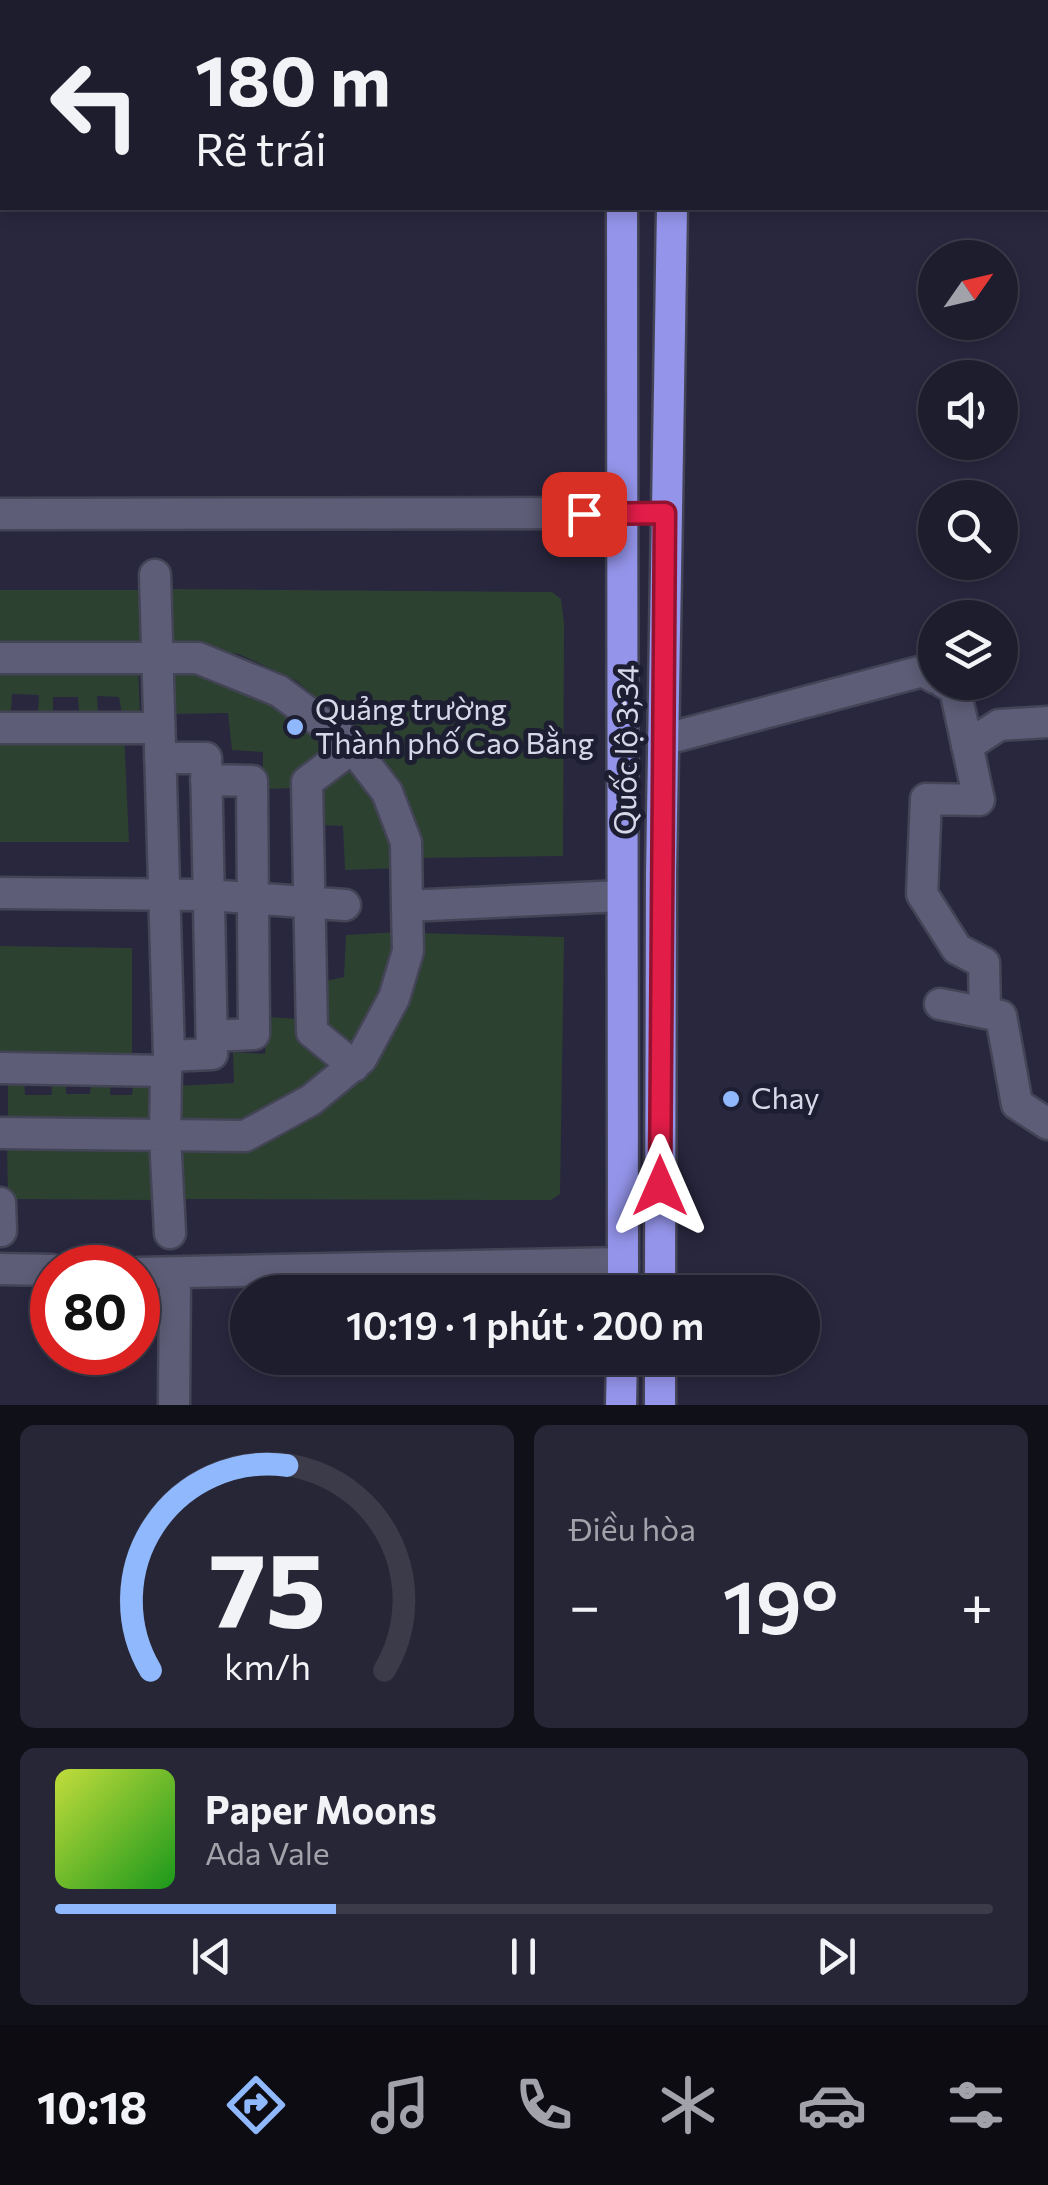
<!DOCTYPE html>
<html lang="vi">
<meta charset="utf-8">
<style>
body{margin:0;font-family:Commissioner,sans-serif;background:#262636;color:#f1f3f6;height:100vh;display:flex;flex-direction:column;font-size:38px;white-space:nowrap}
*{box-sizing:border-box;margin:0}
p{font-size:32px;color:#a1a2aa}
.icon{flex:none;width:55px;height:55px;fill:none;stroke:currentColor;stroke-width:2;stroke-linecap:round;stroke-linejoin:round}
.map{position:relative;height:1405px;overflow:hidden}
.drawer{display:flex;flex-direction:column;gap:20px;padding:20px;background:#101019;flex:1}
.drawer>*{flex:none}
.top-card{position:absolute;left:0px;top:0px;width:1050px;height:210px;box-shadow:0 5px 15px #0003,0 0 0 2px #3c3b4a;background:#1e1d2e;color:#f1f3f6;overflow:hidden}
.needle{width:65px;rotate:56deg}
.buttons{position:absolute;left:918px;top:240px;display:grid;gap:20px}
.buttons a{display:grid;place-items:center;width:100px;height:100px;border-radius:50%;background:#1e1d2e;box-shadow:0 5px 15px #0003,0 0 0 2px #3c3b4a;font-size:50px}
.speed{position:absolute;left:30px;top:1245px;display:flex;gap:20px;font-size:50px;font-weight:700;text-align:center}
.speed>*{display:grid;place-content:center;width:130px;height:130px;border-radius:50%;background:#1e1d2e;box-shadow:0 5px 15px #0003,0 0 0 2px #3c3b4a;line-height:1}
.speed .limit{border:15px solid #d22;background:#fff;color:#111}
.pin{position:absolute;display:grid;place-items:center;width:85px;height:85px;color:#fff;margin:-42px;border-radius:20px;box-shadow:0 5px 15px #0006}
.me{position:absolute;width:110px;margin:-55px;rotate:0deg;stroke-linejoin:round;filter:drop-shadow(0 0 8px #0008)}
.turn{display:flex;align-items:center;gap:35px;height:210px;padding:0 30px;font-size:45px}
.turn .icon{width:130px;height:130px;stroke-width:2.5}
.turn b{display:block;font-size:70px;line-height:85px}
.big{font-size:75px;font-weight:600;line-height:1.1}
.drawer .widget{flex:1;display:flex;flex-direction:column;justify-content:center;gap:15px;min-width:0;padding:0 35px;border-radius:15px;background:#262636}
.drawer .dial{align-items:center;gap:0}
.dial svg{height:260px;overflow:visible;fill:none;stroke:#3c3b4a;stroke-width:7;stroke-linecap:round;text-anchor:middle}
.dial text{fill:#f1f3f6;stroke:none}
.song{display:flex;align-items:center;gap:30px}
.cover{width:120px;height:120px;border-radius:15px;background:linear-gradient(135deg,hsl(70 70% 55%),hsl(120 70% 35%))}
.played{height:10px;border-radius:5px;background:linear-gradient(90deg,#90b8fd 30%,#3c3b4a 30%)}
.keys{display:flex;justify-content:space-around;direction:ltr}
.heat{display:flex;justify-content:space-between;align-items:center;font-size:55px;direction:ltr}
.drawer .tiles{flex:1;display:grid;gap:20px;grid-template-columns:1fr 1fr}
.widget:last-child{grid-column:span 2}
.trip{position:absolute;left:230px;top:1275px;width:590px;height:100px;border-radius:50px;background:#1e1d2e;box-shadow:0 5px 15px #0003,0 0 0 2px #3c3b4a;font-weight:600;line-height:100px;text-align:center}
.menu{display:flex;height:160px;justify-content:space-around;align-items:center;background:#0c0c12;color:#a1a2aa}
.menu .icon{width:70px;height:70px}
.menu .on{color:#90b8fd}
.menu b{font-size:45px;color:#f1f3f6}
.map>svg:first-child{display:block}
</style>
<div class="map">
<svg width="1048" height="1405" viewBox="0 0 1048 1405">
<rect width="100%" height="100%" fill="#28273e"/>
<path fill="#2d4131" d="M164,589L552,592L561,599L564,623L563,856L415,858L375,757L352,726L295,680L239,654L168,646Z
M0,590H140L143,646H0Z
M0,662L138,664L140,714L122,715L119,697L97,696L98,713H79L78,697H53V712H38L39,695L12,694L11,713L0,712Z
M166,662L274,692L383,796L400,868L345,870L343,826L297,824L299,788L263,789V752L232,750L228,713L172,714Z
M0,733H124L129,842H0Z
M400,932L380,1004L342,1066L241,1131L177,1133L175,1086L234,1083L233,1052L265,1054L267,1017L300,1019L315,983L344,977L346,935Z
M416,933L564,937L560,1194L551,1200L175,1199L176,1145L222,1143L353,1072Z
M0,946L132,948V1058L0,1055Z
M24,1077L25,1095H52L51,1078H66V1094H90L92,1077H111L110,1095H132L134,1077H153L151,1128L8,1127V1078Z
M7,1143H154L156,1200L8,1199Z"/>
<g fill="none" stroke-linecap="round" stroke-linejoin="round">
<g stroke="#444457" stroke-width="35">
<path id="minor" d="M847,2L853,0
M0,514L623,513
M0,658H198L279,691L349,743L387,792L406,842L407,906L621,896
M943,682L955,689L979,800L926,799L922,894L957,949L984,963L985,1012
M0,728H159
M662,740L923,671L935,678
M967,746L999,725L1048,722
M352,748L307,782L312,1032L354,1066
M160,758H206L212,1054L169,1056
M206,780L252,781L254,1034L212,1036
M0,893L208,895L345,905
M940,1004L1001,1016L1017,1104L1048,1124
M0,1068L166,1071L169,1056L155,575
M166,1071L165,1136L170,1233
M0,1133L245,1136L311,1100L361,1059L394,998L408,951L407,906
M0,1203L1,1231
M0,1269L52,1270
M138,1273L623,1263
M174,1405L175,1274"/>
</g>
<g stroke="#444457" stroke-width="35">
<path id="highway" d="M621,0V2
M674,0V2
M622,208L623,1292
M660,1292L661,875L672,208
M621,1405L622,1358
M660,1405V1358"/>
</g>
<use href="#minor" stroke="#5d5d77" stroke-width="30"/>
<use href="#highway" stroke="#9494ea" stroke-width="30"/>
</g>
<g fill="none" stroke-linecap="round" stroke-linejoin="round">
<g stroke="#92132f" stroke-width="25">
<path id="route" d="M584,514L665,513L660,1186"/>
</g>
<use href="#route" stroke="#e11d48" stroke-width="18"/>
</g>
<g fill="#90b8fd" stroke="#1e1e33" stroke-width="4">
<circle cx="295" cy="727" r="10"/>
<circle cx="731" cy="1099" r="10"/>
</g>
<g text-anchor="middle" stroke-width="10" stroke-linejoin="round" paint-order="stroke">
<g font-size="30" fill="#d7d8e7" stroke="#1e1e33" text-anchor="start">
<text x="315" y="720">Quảng trường<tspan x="315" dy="34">Thành phố Cao Bằng</tspan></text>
<text x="751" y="1109">Chay</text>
</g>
<g font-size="30" fill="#d7d8e7" stroke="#1e1e33">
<text transform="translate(627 750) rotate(-89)" y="10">Quốc lộ 3;34</text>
</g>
</g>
</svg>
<div class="buttons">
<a><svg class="needle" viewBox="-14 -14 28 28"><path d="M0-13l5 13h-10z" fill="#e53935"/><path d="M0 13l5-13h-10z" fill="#a1a2aa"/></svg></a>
<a><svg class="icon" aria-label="sound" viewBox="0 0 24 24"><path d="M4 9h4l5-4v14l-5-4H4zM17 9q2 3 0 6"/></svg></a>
<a><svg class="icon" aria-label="search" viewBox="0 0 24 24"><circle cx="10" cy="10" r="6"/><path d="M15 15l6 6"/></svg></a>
<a><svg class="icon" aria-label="layers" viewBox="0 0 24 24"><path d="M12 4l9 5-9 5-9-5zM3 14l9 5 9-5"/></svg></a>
</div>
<div class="speed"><div class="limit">80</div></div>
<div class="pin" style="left:584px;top:514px;background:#d93025"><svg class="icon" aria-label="arrive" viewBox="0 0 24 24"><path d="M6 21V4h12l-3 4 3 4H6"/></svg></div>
<svg class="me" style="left:660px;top:1186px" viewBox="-20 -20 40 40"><path d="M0-17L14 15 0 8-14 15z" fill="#e11d48" stroke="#fff" stroke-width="4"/></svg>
<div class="trip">10:19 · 1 phút · 200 m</div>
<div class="top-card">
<div class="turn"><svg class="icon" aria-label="left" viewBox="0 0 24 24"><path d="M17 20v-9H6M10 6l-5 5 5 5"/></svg><div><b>180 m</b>Rẽ trái</div></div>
</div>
</div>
<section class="drawer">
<div class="tiles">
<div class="widget dial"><svg viewBox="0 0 100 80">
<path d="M14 69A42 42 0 1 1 86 69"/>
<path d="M14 69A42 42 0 0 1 56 6" stroke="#90b8fd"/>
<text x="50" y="56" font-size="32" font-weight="700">75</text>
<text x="50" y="72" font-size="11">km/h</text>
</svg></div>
<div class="widget"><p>Điều hòa</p>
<div class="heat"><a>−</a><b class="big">19°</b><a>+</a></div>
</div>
<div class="widget">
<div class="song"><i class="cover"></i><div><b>Paper Moons</b><p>Ada Vale</p></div></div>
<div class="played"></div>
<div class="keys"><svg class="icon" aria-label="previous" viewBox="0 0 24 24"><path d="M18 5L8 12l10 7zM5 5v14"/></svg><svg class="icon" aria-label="pause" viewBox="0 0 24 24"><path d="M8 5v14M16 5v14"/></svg><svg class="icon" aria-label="next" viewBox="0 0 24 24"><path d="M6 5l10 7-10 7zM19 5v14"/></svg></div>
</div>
</div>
</section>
<nav class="menu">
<b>10:18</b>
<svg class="icon on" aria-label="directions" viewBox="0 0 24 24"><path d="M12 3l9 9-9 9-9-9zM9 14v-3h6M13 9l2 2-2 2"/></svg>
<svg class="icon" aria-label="music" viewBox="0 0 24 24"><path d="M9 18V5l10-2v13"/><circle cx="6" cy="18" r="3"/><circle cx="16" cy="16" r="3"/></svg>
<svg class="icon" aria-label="phone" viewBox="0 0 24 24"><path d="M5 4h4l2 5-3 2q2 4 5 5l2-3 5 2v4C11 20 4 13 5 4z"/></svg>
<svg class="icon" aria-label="climate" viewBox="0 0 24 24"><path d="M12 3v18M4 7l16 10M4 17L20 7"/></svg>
<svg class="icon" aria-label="car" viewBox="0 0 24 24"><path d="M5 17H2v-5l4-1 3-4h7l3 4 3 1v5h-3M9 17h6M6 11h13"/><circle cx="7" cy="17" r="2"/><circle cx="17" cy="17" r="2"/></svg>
<svg class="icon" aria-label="filters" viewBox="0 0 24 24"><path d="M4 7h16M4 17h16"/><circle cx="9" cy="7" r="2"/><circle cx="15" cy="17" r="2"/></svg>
</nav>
